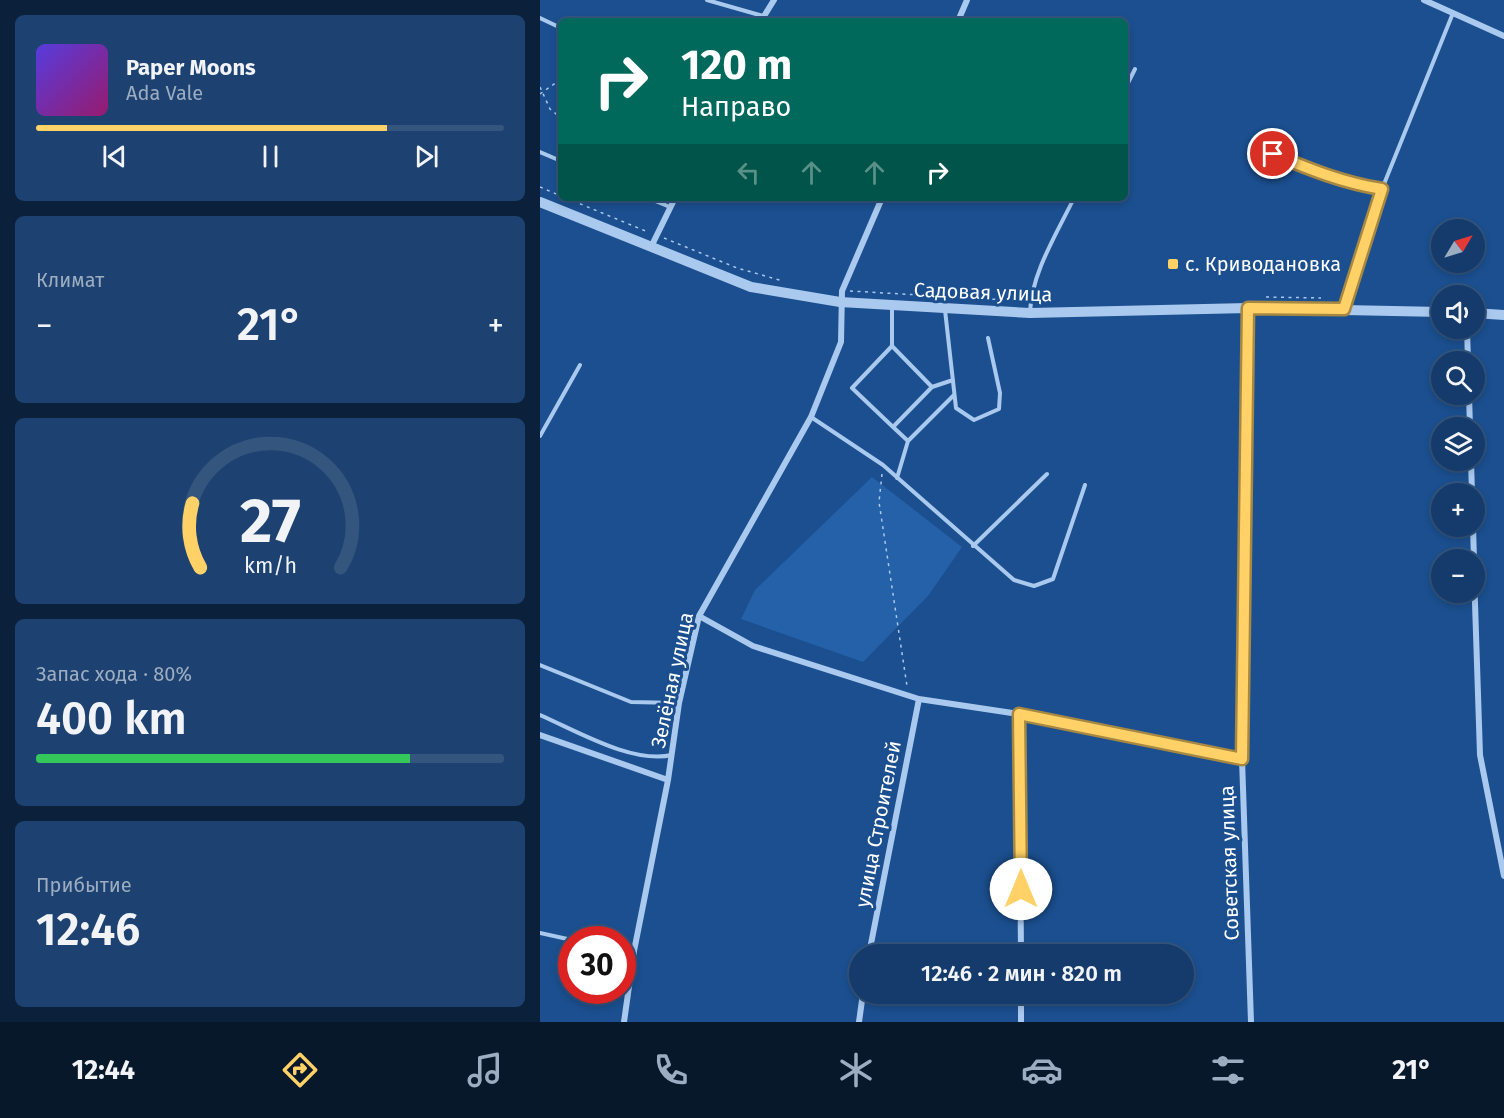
<!DOCTYPE html>
<html lang="ru">
<meta charset="utf-8">
<style>
body{margin:0;font-family:"Fira Sans",sans-serif;background:#1d4271;color:#f1f3f6;height:100vh;display:flex;flex-direction:column;font-size:22px;white-space:nowrap}
*{box-sizing:border-box;margin:0}
p{font-size:20px;color:#9dadc1}
.icon{flex:none;width:33px;height:33px;fill:none;stroke:currentColor;stroke-width:2;stroke-linecap:round;stroke-linejoin:round}
.map{position:relative;flex:1;overflow:hidden}
.sheet{display:flex;flex-direction:column;gap:15px;padding:15px;background:#0b203b;width:540px}
.sheet>*{flex:none}
.banner{position:absolute;left:18px;top:18px;width:570px;height:183px;border-radius:9px;box-shadow:0 3px 9px #0003,0 0 0 2px #33557e;background:#00695c;color:#fff;overflow:hidden}
.needle{width:39px;rotate:52deg}
.fabs{position:absolute;left:891px;top:219px;display:grid;gap:12px}
.fabs a{display:grid;place-items:center;width:54px;height:54px;border-radius:50%;background:#143b6b;box-shadow:0 3px 9px #0003,0 0 0 2px #33557e;font-size:30px}
.speed{position:absolute;left:18px;top:926px;display:flex;gap:12px;font-size:30px;font-weight:700;text-align:center}
.speed>*{display:grid;place-content:center;width:78px;height:78px;border-radius:50%;background:#143b6b;box-shadow:0 3px 9px #0003,0 0 0 2px #33557e;line-height:1}
.speed .limit{border:9px solid #d22;background:#fff;color:#111}
.pin{position:absolute;display:grid;place-items:center;width:51px;height:51px;color:#fff;margin:-26px;border:3px solid #fff;border-radius:50%;box-shadow:0 2px 6px #0007}
.me{position:absolute;width:66px;margin:-33px;rotate:0deg;stroke-linejoin:round;filter:drop-shadow(0 0 4px #0008)}
.turn{display:flex;align-items:center;gap:21px;height:126px;padding:0 24px;font-size:27px}
.turn .icon{width:78px;height:78px;stroke-width:2.5}
.turn b{display:block;font-size:42px;line-height:51px}
.lanes{display:flex;align-items:center;height:57px;padding:0 24px;background:#0003;justify-content:center;gap:30px;direction:ltr}
.lanes .off{opacity:.35}
.big{font-size:45px;font-weight:600;line-height:1.1}
.sheet .tile{flex:1;display:flex;flex-direction:column;justify-content:center;gap:9px;min-width:0;padding:0 21px;border-radius:9px;background:#1d4271}
.sheet .dial{align-items:center;gap:0}
.dial svg{height:156px;overflow:visible;fill:none;stroke:#33557e;stroke-width:7;stroke-linecap:round;text-anchor:middle}
.dial text{fill:#f1f3f6;stroke:none}
.song{display:flex;align-items:center;gap:18px}
.cover{width:72px;height:72px;border-radius:9px;background:linear-gradient(135deg,hsl(250 70% 55%),hsl(320 70% 35%))}
.played{height:6px;border-radius:3px;background:linear-gradient(90deg,#ffd166 75%,#33557e 75%)}
.keys{display:flex;justify-content:space-around;direction:ltr}
.heat{display:flex;justify-content:space-between;align-items:center;font-size:33px;direction:ltr}
.charge{height:9px;border-radius:4px;background:linear-gradient(90deg,#34c759 80%,#33557e 0)}
.trip{position:absolute;left:309px;top:944px;width:345px;height:60px;border-radius:30px;background:#143b6b;box-shadow:0 3px 9px #0003,0 0 0 2px #33557e;font-weight:600;line-height:60px;text-align:center}
.tab-bar{display:flex;height:96px;justify-content:space-around;align-items:center;background:#08182b;color:#9dadc1}
.tab-bar .icon{width:42px;height:42px}
.tab-bar .on{color:#ffd166}
.tab-bar b{font-size:27px;color:#f1f3f6}
main{display:flex;flex:1;min-height:0}
.map>svg:first-child{display:block}
</style>
<main>
<section class="sheet">
<div class="tile">
<div class="song"><i class="cover"></i><div><b>Paper Moons</b><p>Ada Vale</p></div></div>
<div class="played"></div>
<div class="keys"><svg class="icon" aria-label="previous" viewBox="0 0 24 24"><path d="M18 5L8 12l10 7zM5 5v14"/></svg><svg class="icon" aria-label="pause" viewBox="0 0 24 24"><path d="M8 5v14M16 5v14"/></svg><svg class="icon" aria-label="next" viewBox="0 0 24 24"><path d="M6 5l10 7-10 7zM19 5v14"/></svg></div>
</div>
<div class="tile"><p>Климат</p>
<div class="heat"><a>−</a><b class="big">21°</b><a>+</a></div>
</div>
<div class="tile dial"><svg viewBox="0 0 100 80">
<path d="M14 69A42 42 0 1 1 86 69"/>
<path d="M14 69A42 42 0 0 1 10 36" stroke="#ffd166"/>
<text x="50" y="56" font-size="32" font-weight="700">27</text>
<text x="50" y="72" font-size="11">km/h</text>
</svg></div>
<div class="tile"><p>Запас хода · 80%</p><b class="big">400 km</b><div class="charge"></div></div>
<div class="tile"><p>Прибытие</p><b class="big">12:46</b></div>
</section>
<div class="map">
<svg width="964" height="1022" viewBox="0 0 964 1022">
<rect width="100%" height="100%" fill="#1b4f8f"/>
<path fill="#2461a8" d="M332,477L422,547L388,596L323,662L201,619L215,590Z"/>
<g fill="none" stroke-linecap="round" stroke-linejoin="round">
<path stroke="#a9c9ee" stroke-width="1.5" stroke-dasharray="3 4.5" stroke-linecap="butt" d="M0,87L10,109L21,118
M0,94L21,79
M0,187L21,196
M26,198L108,232
M124,238L197,268L243,281
M310,291L485,301
M726,297L781,298
M342,474L339,502L367,686"/>
<path stroke="#a9c9ee" stroke-width="4" d="M167,0L223,16
M0,18L21,28
M585,89L595,69
M0,152L21,161
M733,154C769,169 803,183 842,189
M108,198L130,207
M352,306V346L392,387
M804,309L842,189L913,13
M405,310L416,408L434,420L459,409L460,393L448,338
M490,313C491,274 517,233 534,198
M352,346L312,388L353,427L392,387L413,380
M271,417L343,465L474,580L494,586L513,579L545,485
M353,427L368,441L414,395
M0,436L40,365
M357,478L368,441
M433,546L507,474
M0,665L91,702L138,703
M0,715C37,731 92,764 132,755
M0,933L32,940
M82,949L94,951"/>
<path stroke="#a9c9ee" stroke-width="6" d="M884,0L964,36
M221,21L234,0
M418,21L427,0
M111,247L135,198
M708,308L702,759L711,1022
M927,328L928,362
M929,394L930,428
M931,460L932,494
M933,526L934,560
M934,573L940,755L964,876
M159,616L213,646L379,699L479,714L702,759
M479,714L481,954
M0,735L128,780
M329,954L379,699
M481,993V1022
M84,1022L94,951L128,780L139,703L159,616L271,417L301,342L302,291L342,198
M319,1022L323,993"/>
<path stroke="#a9c9ee" stroke-width="10" d="M0,202L211,287L300,302L490,313L708,308L902,312
M934,313L964,315"/>
</g>
<g fill="none" stroke-linecap="round" stroke-linejoin="round">
<g stroke="#a68842" stroke-width="15">
<path id="route" d="M481,889L479,714L702,759L708,308L804,309L842,189C803,183 769,169 733,154"/>
</g>
<use href="#route" stroke="#ffd166" stroke-width="10"/>
</g>
<rect fill="#ffd166" stroke="#1b4f8f" stroke-width="2" x="627" y="258" width="12" height="12" rx="3"/>
<g text-anchor="middle" stroke-width="6" stroke-linejoin="round" paint-order="stroke">
<g font-size="20" fill="#fff" stroke="#1b4f8f" text-anchor="start">
<text x="645" y="271">с. Криводановка</text>
</g>
<g font-size="20" fill="#fff" stroke="#1b4f8f">
<text transform="translate(443 292) rotate(2)" y="7">Садовая улица</text>
<text transform="translate(132 680) rotate(-78)" y="7">Зелёная улица</text>
<text transform="translate(338 824) rotate(-79)" y="7">улица Строителей</text>
<text transform="translate(689 863) rotate(-92)" y="7">Советская улица</text>
</g>
</g>
</svg>
<div class="fabs">
<a><svg class="needle" viewBox="-14 -14 28 28"><path d="M0-13l5 13h-10z" fill="#e53935"/><path d="M0 13l5-13h-10z" fill="#9dadc1"/></svg></a>
<a><svg class="icon" aria-label="sound" viewBox="0 0 24 24"><path d="M4 9h4l5-4v14l-5-4H4zM17 9q2 3 0 6"/></svg></a>
<a><svg class="icon" aria-label="search" viewBox="0 0 24 24"><circle cx="10" cy="10" r="6"/><path d="M15 15l6 6"/></svg></a>
<a><svg class="icon" aria-label="layers" viewBox="0 0 24 24"><path d="M12 4l9 5-9 5-9-5zM3 14l9 5 9-5"/></svg></a>
<a>+</a>
<a>−</a>
</div>
<div class="speed"><div class="limit">30</div></div>
<div class="pin" style="left:733px;top:154px;background:#d93025"><svg class="icon" aria-label="arrive" viewBox="0 0 24 24"><path d="M6 21V4h12l-3 4 3 4H6"/></svg></div>
<svg class="me" style="left:481px;top:889px" viewBox="-20 -20 40 40"><circle r="19" fill="#fff"/><path d="M0-13L10 11 0 6-10 11z" fill="#ffd166"/></svg>
<div class="trip">12:46 · 2 мин · 820 m</div>
<div class="banner">
<div class="turn"><svg class="icon" aria-label="right" viewBox="0 0 24 24"><path d="M7 20v-9h11M14 6l5 5-5 5"/></svg><div><b>120 m</b>Направо</div></div>
<div class="lanes"><svg class="icon off" aria-label="left" viewBox="0 0 24 24"><path d="M17 20v-9H6M10 6l-5 5 5 5"/></svg><svg class="icon off" aria-label="ahead" viewBox="0 0 24 24"><path d="M12 20V5M6 11l6-6 6 6"/></svg><svg class="icon off" aria-label="ahead" viewBox="0 0 24 24"><path d="M12 20V5M6 11l6-6 6 6"/></svg><svg class="icon" aria-label="right" viewBox="0 0 24 24"><path d="M7 20v-9h11M14 6l5 5-5 5"/></svg></div>
</div>
</div>
</main>
<nav class="tab-bar">
<b>12:44</b>
<svg class="icon on" aria-label="directions" viewBox="0 0 24 24"><path d="M12 3l9 9-9 9-9-9zM9 14v-3h6M13 9l2 2-2 2"/></svg>
<svg class="icon" aria-label="music" viewBox="0 0 24 24"><path d="M9 18V5l10-2v13"/><circle cx="6" cy="18" r="3"/><circle cx="16" cy="16" r="3"/></svg>
<svg class="icon" aria-label="phone" viewBox="0 0 24 24"><path d="M5 4h4l2 5-3 2q2 4 5 5l2-3 5 2v4C11 20 4 13 5 4z"/></svg>
<svg class="icon" aria-label="climate" viewBox="0 0 24 24"><path d="M12 3v18M4 7l16 10M4 17L20 7"/></svg>
<svg class="icon" aria-label="car" viewBox="0 0 24 24"><path d="M5 17H2v-5l4-1 3-4h7l3 4 3 1v5h-3M9 17h6M6 11h13"/><circle cx="7" cy="17" r="2"/><circle cx="17" cy="17" r="2"/></svg>
<svg class="icon" aria-label="filters" viewBox="0 0 24 24"><path d="M4 7h16M4 17h16"/><circle cx="9" cy="7" r="2"/><circle cx="15" cy="17" r="2"/></svg>
<b>21°</b>
</nav>
